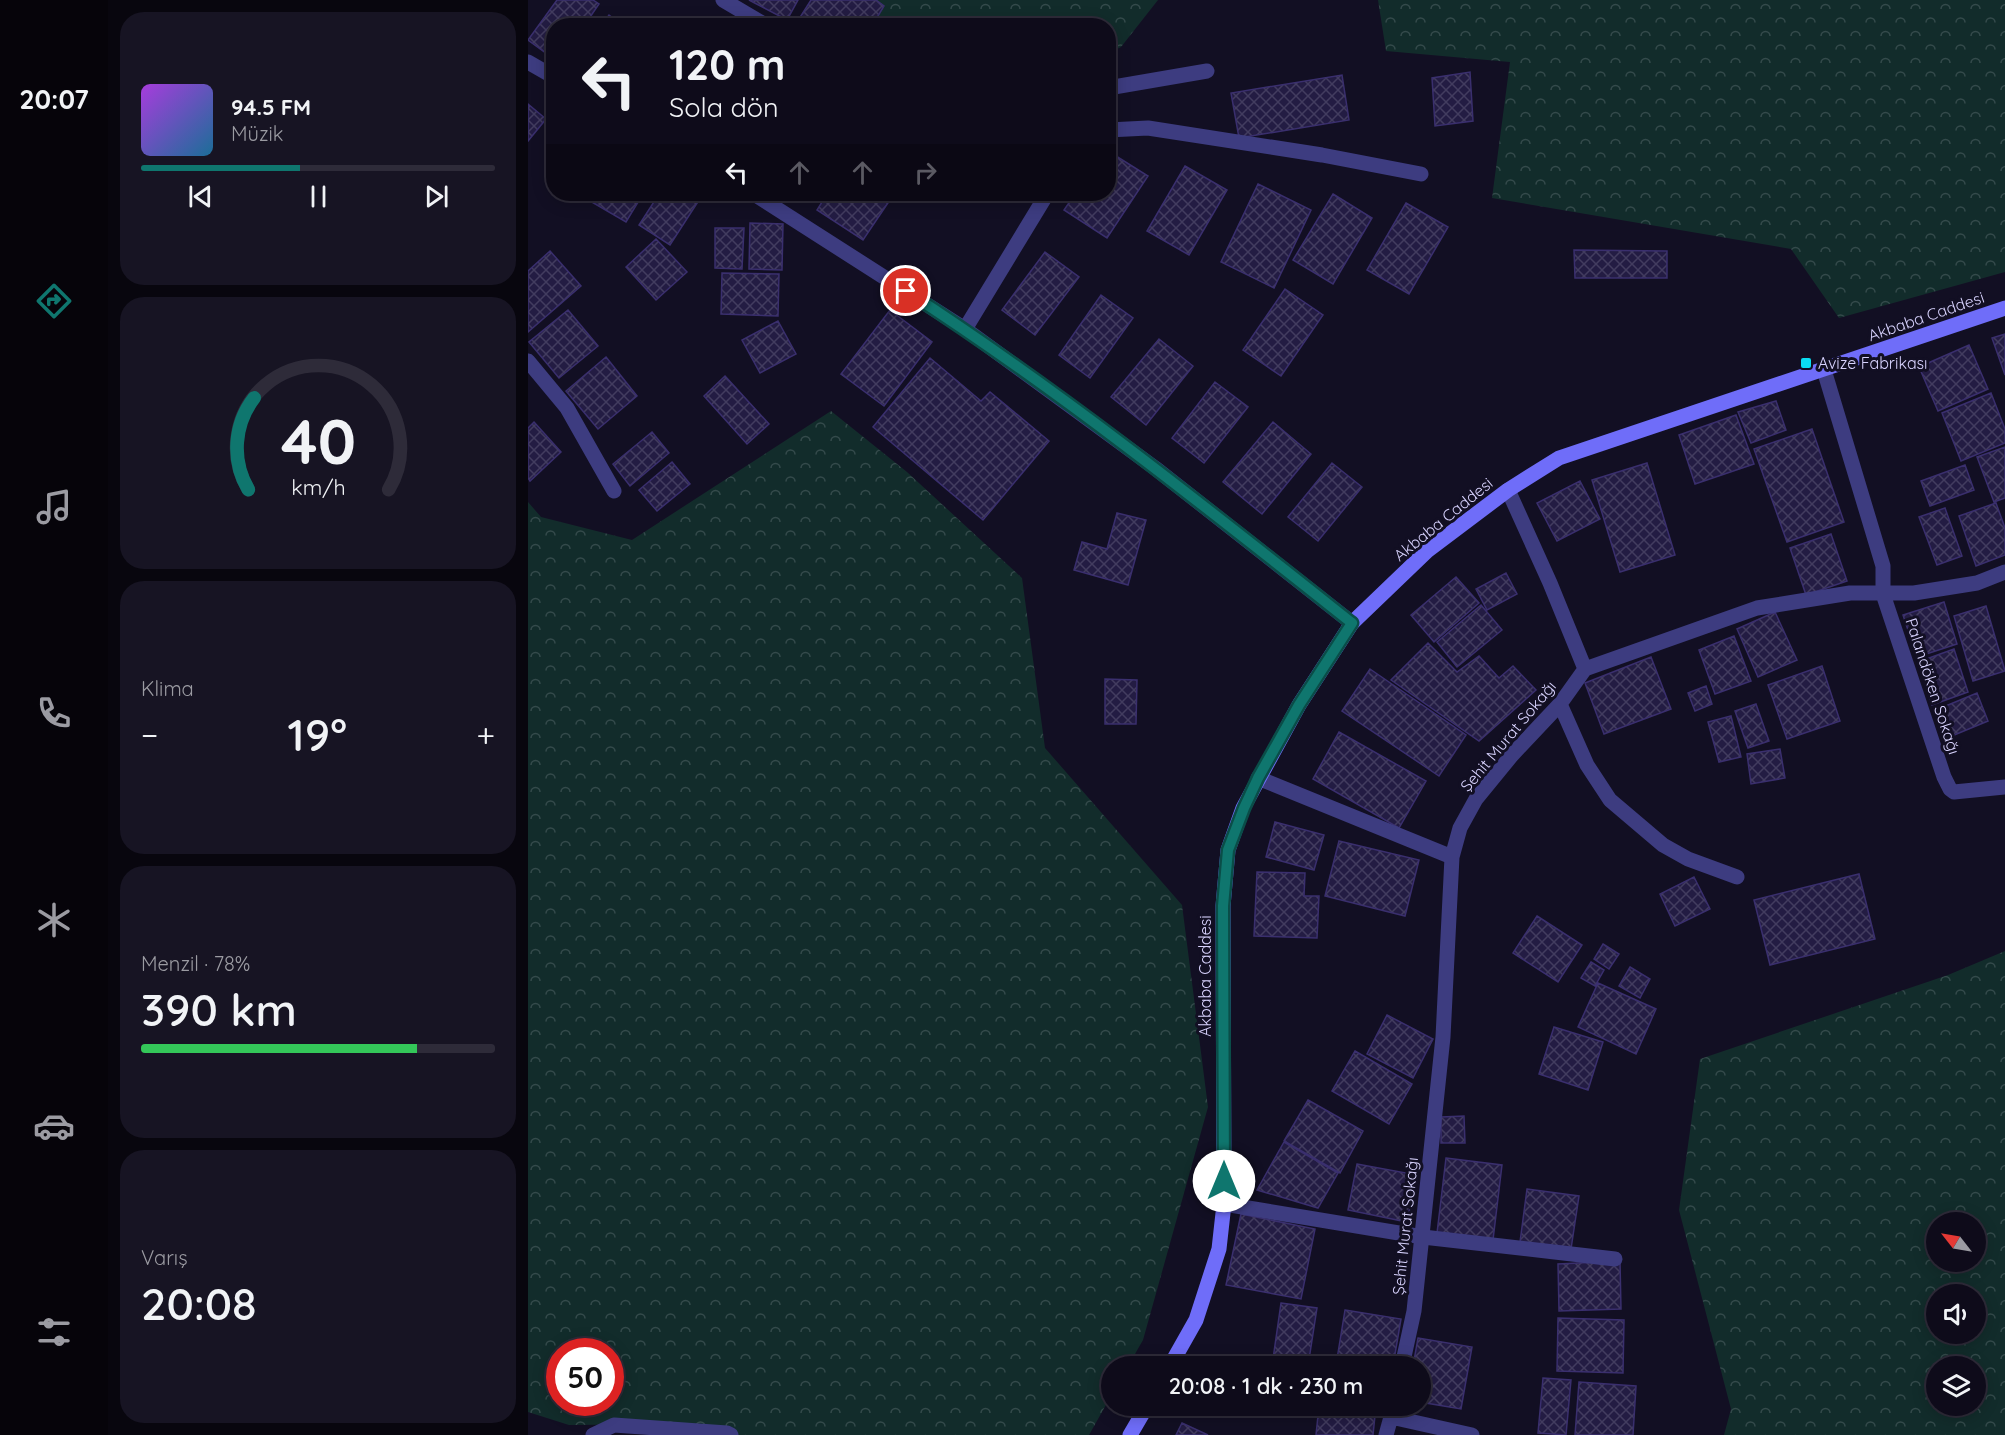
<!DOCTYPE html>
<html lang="tr">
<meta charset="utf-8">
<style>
body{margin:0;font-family:Quicksand,sans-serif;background:#171423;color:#f1f3f6;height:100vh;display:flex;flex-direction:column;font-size:22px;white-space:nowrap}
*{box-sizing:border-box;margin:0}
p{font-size:20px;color:#9b9ba2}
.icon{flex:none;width:33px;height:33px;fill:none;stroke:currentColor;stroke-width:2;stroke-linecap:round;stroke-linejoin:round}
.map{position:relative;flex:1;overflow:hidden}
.panel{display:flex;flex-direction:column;gap:12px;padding:12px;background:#08060e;width:420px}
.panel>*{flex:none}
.banner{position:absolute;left:18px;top:18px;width:570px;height:183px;border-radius:24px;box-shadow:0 3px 15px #0003,0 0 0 2px #2e2b39;background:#0e0b1a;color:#f1f3f6;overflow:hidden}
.needle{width:39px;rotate:301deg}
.buttons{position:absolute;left:1398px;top:1212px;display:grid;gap:12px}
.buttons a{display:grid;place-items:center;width:60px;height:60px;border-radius:50%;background:#0e0b1a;box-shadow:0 3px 15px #0003,0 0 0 2px #2e2b39;font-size:30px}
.speed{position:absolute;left:18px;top:1338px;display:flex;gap:12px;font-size:30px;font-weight:700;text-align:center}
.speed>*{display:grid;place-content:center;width:78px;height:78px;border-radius:50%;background:#0e0b1a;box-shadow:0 3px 15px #0003,0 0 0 2px #2e2b39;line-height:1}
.speed .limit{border:9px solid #d22;background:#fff;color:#111}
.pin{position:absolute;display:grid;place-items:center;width:51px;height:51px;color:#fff;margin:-26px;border:3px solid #fff;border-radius:50%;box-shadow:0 2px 6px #0007}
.me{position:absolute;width:66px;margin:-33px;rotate:0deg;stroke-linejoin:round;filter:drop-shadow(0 0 4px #0008)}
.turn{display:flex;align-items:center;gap:21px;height:126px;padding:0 24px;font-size:27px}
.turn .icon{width:78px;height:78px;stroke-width:2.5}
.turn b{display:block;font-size:42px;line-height:51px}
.lanes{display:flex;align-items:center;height:57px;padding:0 24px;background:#0003;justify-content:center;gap:30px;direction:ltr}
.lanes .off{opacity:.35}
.big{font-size:45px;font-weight:600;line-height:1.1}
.panel .card{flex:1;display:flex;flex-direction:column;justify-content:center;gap:9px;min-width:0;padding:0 21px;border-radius:24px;background:#171423}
.panel .dial{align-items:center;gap:0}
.dial svg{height:156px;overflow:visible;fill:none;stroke:#2e2b39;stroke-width:7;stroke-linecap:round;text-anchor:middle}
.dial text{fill:#f1f3f6;stroke:none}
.song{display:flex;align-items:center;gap:18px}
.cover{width:72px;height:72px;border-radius:9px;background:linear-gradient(135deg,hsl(280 70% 55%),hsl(200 70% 35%))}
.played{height:6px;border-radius:3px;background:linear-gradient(90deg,#0f766e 45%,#2e2b39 45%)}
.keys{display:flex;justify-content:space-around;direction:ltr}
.heat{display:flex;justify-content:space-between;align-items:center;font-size:33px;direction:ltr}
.charge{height:9px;border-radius:4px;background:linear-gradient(90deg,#34c759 78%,#2e2b39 0)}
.trip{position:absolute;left:573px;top:1356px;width:330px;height:60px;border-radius:30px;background:#0e0b1a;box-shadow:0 3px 15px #0003,0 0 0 2px #2e2b39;font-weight:600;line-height:60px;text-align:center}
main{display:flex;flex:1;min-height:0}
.tabs{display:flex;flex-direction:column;width:108px;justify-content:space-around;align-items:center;background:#06040a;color:#9b9ba2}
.tabs .icon{width:42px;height:42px}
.tabs .current{color:#0f766e}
.tabs b{font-size:27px;color:#f1f3f6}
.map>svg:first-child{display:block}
</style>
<main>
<nav class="tabs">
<b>20:07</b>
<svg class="icon current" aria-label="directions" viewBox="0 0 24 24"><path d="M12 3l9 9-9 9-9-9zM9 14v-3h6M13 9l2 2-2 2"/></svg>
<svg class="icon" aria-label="music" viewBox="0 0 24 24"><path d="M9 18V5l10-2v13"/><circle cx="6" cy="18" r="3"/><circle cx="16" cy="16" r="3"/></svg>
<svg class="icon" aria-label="phone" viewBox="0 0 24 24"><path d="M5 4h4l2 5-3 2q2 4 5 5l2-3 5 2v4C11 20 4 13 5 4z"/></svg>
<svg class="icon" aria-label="climate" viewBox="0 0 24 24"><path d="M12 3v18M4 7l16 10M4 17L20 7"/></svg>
<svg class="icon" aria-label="car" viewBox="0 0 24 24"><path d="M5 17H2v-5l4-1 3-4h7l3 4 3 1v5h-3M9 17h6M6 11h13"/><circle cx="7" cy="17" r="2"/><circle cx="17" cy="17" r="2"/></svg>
<svg class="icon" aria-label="filters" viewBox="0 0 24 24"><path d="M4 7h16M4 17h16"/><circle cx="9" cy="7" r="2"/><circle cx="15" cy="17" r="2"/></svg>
</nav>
<section class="panel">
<div class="card">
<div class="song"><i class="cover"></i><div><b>94.5 FM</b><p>Müzik</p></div></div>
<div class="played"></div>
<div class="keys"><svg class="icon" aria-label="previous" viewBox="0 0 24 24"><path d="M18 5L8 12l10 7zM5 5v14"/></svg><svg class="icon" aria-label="pause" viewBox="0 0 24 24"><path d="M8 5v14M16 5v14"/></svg><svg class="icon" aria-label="next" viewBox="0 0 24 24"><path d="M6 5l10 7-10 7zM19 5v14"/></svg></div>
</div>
<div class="card dial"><svg viewBox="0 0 100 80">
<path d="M14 69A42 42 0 1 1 86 69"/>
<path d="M14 69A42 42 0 0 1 17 22" stroke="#0f766e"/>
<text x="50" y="56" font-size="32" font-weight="700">40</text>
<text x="50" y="72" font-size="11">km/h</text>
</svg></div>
<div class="card"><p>Klima</p>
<div class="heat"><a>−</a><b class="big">19°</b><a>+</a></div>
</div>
<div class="card"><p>Menzil · 78%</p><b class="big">390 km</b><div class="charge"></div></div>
<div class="card"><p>Varış</p><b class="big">20:08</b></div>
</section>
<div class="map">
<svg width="1477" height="1435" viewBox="0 0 1477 1435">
<defs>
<pattern id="forest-crowns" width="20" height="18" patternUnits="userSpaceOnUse" patternTransform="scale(1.5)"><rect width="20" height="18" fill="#122c2b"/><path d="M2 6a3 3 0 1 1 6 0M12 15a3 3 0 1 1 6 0" fill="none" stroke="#344a4b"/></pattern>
<pattern id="building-cross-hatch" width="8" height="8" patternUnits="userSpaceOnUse" patternTransform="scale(1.5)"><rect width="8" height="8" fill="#231c43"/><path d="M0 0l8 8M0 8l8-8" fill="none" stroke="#423c5f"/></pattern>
</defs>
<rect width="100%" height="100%" fill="#120f23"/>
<path fill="url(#forest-crowns)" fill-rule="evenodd" d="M330,0H630L593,47L581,53L580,26L360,25Z
M850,0H1477V272L1311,318L1263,249L964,198L982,62L858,51Z
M303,411L379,472L494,578L517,748L654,905L680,1107L615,1340L600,1366H584L583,1396L561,1435H152L155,1424L41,1425L0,1412V502L13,517L104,540ZM32,1352H82V1402H32Z
M1477,951V1435H1196L1203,1409L1151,1210L1172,1059L1420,975ZM1408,1222H1448V1262H1408ZM1408,1294H1448V1334H1408ZM1408,1366H1448V1406H1408Z"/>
<path fill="url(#building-cross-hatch)" stroke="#3a2f6e" stroke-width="1.5" d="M29,0H65L71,4L56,26H26V59L0,40Z
M221,0H270L259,20Z
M283,0H348L356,6L344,26H274L269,22Z
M81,15L95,26H73Z
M942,72L945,121L907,126L904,78Z
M814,75L821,120L711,138L703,93Z
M0,104L18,119L0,141Z
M580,151L620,176L579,238L536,210L547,194H580Z
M657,166L699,190L661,255L619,231Z
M730,184L783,210L746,288L693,262Z
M50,194H115L98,222Z
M131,194H175L142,245L111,225Z
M299,194H366L335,240L289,210Z
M805,194L844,218L805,284L765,260Z
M878,203L920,227L881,294L839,270Z
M222,223L255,224L254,270L221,269Z
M187,228H216L214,269L187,268Z
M128,239L159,272L128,300L98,267Z
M1046,250L1139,251V278H1047Z
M22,251L53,286L0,332V271Z
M517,252L551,277L507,335L474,310Z
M194,273L251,274L250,316L193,314Z
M757,289L795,315L753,376L715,350Z
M573,295L605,318L562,378L531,355Z
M40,310L70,346L31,378L1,342Z
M362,310L404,342L356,406L313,374Z
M250,321L268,354L232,373L214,340Z
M1477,334V375L1464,338Z
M631,339L665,366L618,425L583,397Z
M1441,345L1460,389L1410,411L1391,367Z
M78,357L109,396L70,429L38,391Z
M402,358L453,401L462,392L521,441L455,520L345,427Z
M197,376L241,424L219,444L176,396Z
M687,382L720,407L676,463L644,438Z
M1463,393L1477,429V443L1433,461L1414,413Z
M1248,401L1258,430L1223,443L1210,412Z
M1208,415L1226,464L1167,484L1151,435Z
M6,422L33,452L2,481L0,478V428Z
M745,422L783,454L734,514L695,482Z
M1284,429L1316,522L1259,542L1226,449Z
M124,432L141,453L102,486L85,464Z
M1477,447V498L1466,502L1449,457Z
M144,462L162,484L129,511L111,490Z
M804,463L834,487L790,541L760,517Z
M1119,463L1147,555L1092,572L1064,480Z
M1437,465L1446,490L1402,506L1393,481Z
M1052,481L1072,519L1029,541L1009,503Z
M1468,503L1477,528V555L1448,566L1431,516Z
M1417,508L1434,556L1409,565L1391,517Z
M589,513L618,520L600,585L546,570L554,542L579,549Z
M1303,534L1319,581L1278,595L1262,548Z
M978,573L989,594L959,610L948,589Z
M928,577L951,603L906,642L883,615Z
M1416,602L1429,644L1389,657L1375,615Z
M953,605L974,630L929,667L909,642Z
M1458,606L1477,671L1445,681L1426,616Z
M1247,612L1269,660L1230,677L1209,629Z
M1206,636L1223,681L1187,694L1171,650Z
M900,643L929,672L951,656L971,678L985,666L1008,690L951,741L863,680Z
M1426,649L1440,692L1404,705L1390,662Z
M1123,657L1143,709L1076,734L1057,683Z
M1294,666L1312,721L1259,739L1240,685Z
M842,669L938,735L911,776L814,711Z
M577,679L609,680L608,724H577Z
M1178,686L1184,704L1167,711L1160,693Z
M1449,693L1460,721L1419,738L1408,710Z
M1228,704L1241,741L1220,748L1207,711Z
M1203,716L1213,757L1191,762L1180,722Z
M811,732L898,781L871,828L785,779Z
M1252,749L1257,778L1223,784L1219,754Z
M747,822L796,835L786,870L738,857Z
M811,841L891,860L877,916L797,896Z
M729,872L777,873L776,896H791L789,938L726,936Z
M1331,874L1347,939L1242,965L1226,900Z
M1166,877L1182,909L1147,926L1132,894Z
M1009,916L1054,945L1030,982L985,953Z
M1075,944L1091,954L1081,969L1066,959Z
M1063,962L1076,970L1067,986L1053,978Z
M1102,967L1122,979L1112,998L1091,986Z
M1070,983L1128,1009L1108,1054L1050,1027Z
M859,1015L905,1039L885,1078L839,1054Z
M1026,1027L1075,1042L1060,1090L1011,1074Z
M827,1051L884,1084L861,1124L804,1091Z
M780,1100L835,1131L812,1173L756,1141Z
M936,1116L937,1143H913V1117Z
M756,1142L810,1173L790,1208L729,1190Z
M918,1158L974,1165L965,1240L909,1233Z
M829,1164L889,1175L879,1222L820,1210Z
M999,1189L1051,1196L1043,1249L992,1242Z
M713,1214L787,1229L773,1299L698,1285Z
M1092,1261L1093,1309L1031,1311L1030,1264Z
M753,1303L789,1308L780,1366H744Z
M817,1310L873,1319L865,1366L809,1359Z
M1030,1318L1096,1320L1095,1373L1029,1371Z
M890,1338L944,1347L933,1409L892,1402V1366H885Z
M1015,1378L1043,1380L1038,1435L1010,1433Z
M1051,1382L1108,1386L1105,1435H1047Z
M791,1406H848L845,1435H788Z
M654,1423L680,1435H648Z"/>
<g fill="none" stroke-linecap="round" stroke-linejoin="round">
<path stroke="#3d3c80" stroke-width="15" d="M195,0L239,26
M0,62L26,77
M580,88L679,71
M580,130L620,128L794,155L893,174
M226,194L437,329L627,468L824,623
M437,329L519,194
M0,361L39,408L86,491
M1296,370L1355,566V594L1416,777L1422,789L1426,792L1477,787
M980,490L1022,583L1057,669
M1032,704L1059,765L1082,800L1135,845L1160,859L1209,877
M730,778L924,857
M696,1204L895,1237L1087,1259
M874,1366L886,1311L915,1037L924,857L932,828L948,799L984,755L1032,704L1057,669L1229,608L1322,593H1386L1449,583L1477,572
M863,1417L944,1435
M65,1435L86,1425L199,1433L203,1435
M858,1435L866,1406"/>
<path stroke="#6f6df9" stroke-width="15" d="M642,1366L668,1320L691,1249L696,1204L695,906L700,850L715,808L771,705L824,623L899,551L980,490L1031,458L1477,308
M602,1435L619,1406"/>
</g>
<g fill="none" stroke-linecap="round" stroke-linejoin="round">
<g stroke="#0a4d48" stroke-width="15">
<path id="route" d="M378,291C534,392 679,508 824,623L771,705L730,778L716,808L700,850L695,906L696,1181"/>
</g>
<use href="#route" stroke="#0f766e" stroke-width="10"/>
</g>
<rect fill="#0addf2" stroke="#120f23" stroke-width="2" x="1272" y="357" width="12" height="12" rx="3"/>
<g text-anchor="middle" stroke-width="6" stroke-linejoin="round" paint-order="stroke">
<g font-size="16" fill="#d7d2fd" stroke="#120f23">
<text transform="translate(1398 316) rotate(-19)" y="6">Akbaba Caddesi</text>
<text transform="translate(915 519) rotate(-39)" y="6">Akbaba Caddesi</text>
<text transform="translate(1405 686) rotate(72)" y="6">Palandöken Sokağı</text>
<text transform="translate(980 736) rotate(-50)" y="6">Şehit Murat Sokağı</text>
<text transform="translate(677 976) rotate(-90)" y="6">Akbaba Caddesi</text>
<text transform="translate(877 1226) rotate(-84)" y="6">Şehit Murat Sokağı</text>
</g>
<g font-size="16" fill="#d7d2fd" stroke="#120f23" text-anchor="start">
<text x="1290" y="369">Avize Fabrikası</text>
</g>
</g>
</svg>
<div class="buttons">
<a><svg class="needle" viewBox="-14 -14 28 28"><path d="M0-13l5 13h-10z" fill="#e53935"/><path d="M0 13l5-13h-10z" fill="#9b9ba2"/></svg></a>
<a><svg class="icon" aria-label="sound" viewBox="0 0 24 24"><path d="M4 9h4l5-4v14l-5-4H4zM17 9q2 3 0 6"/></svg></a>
<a><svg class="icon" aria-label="layers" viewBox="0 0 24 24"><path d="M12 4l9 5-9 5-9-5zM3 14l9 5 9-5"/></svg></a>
</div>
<div class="speed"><div class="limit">50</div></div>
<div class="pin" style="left:378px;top:291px;background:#d93025"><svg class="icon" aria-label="arrive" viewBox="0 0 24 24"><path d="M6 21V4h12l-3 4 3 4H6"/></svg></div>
<svg class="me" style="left:696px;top:1181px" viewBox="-20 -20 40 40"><circle r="19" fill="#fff"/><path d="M0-13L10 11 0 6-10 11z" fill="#0f766e"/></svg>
<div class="trip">20:08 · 1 dk · 230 m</div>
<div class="banner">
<div class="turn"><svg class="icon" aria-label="left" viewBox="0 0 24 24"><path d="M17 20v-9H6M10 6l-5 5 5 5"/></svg><div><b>120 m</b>Sola dön</div></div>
<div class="lanes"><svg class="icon" aria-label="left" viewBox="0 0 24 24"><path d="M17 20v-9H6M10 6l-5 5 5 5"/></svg><svg class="icon off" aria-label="ahead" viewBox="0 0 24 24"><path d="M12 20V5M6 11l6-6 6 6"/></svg><svg class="icon off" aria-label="ahead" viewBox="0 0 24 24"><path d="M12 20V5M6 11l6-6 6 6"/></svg><svg class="icon off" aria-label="right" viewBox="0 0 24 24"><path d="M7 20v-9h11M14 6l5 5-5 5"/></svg></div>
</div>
</div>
</main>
